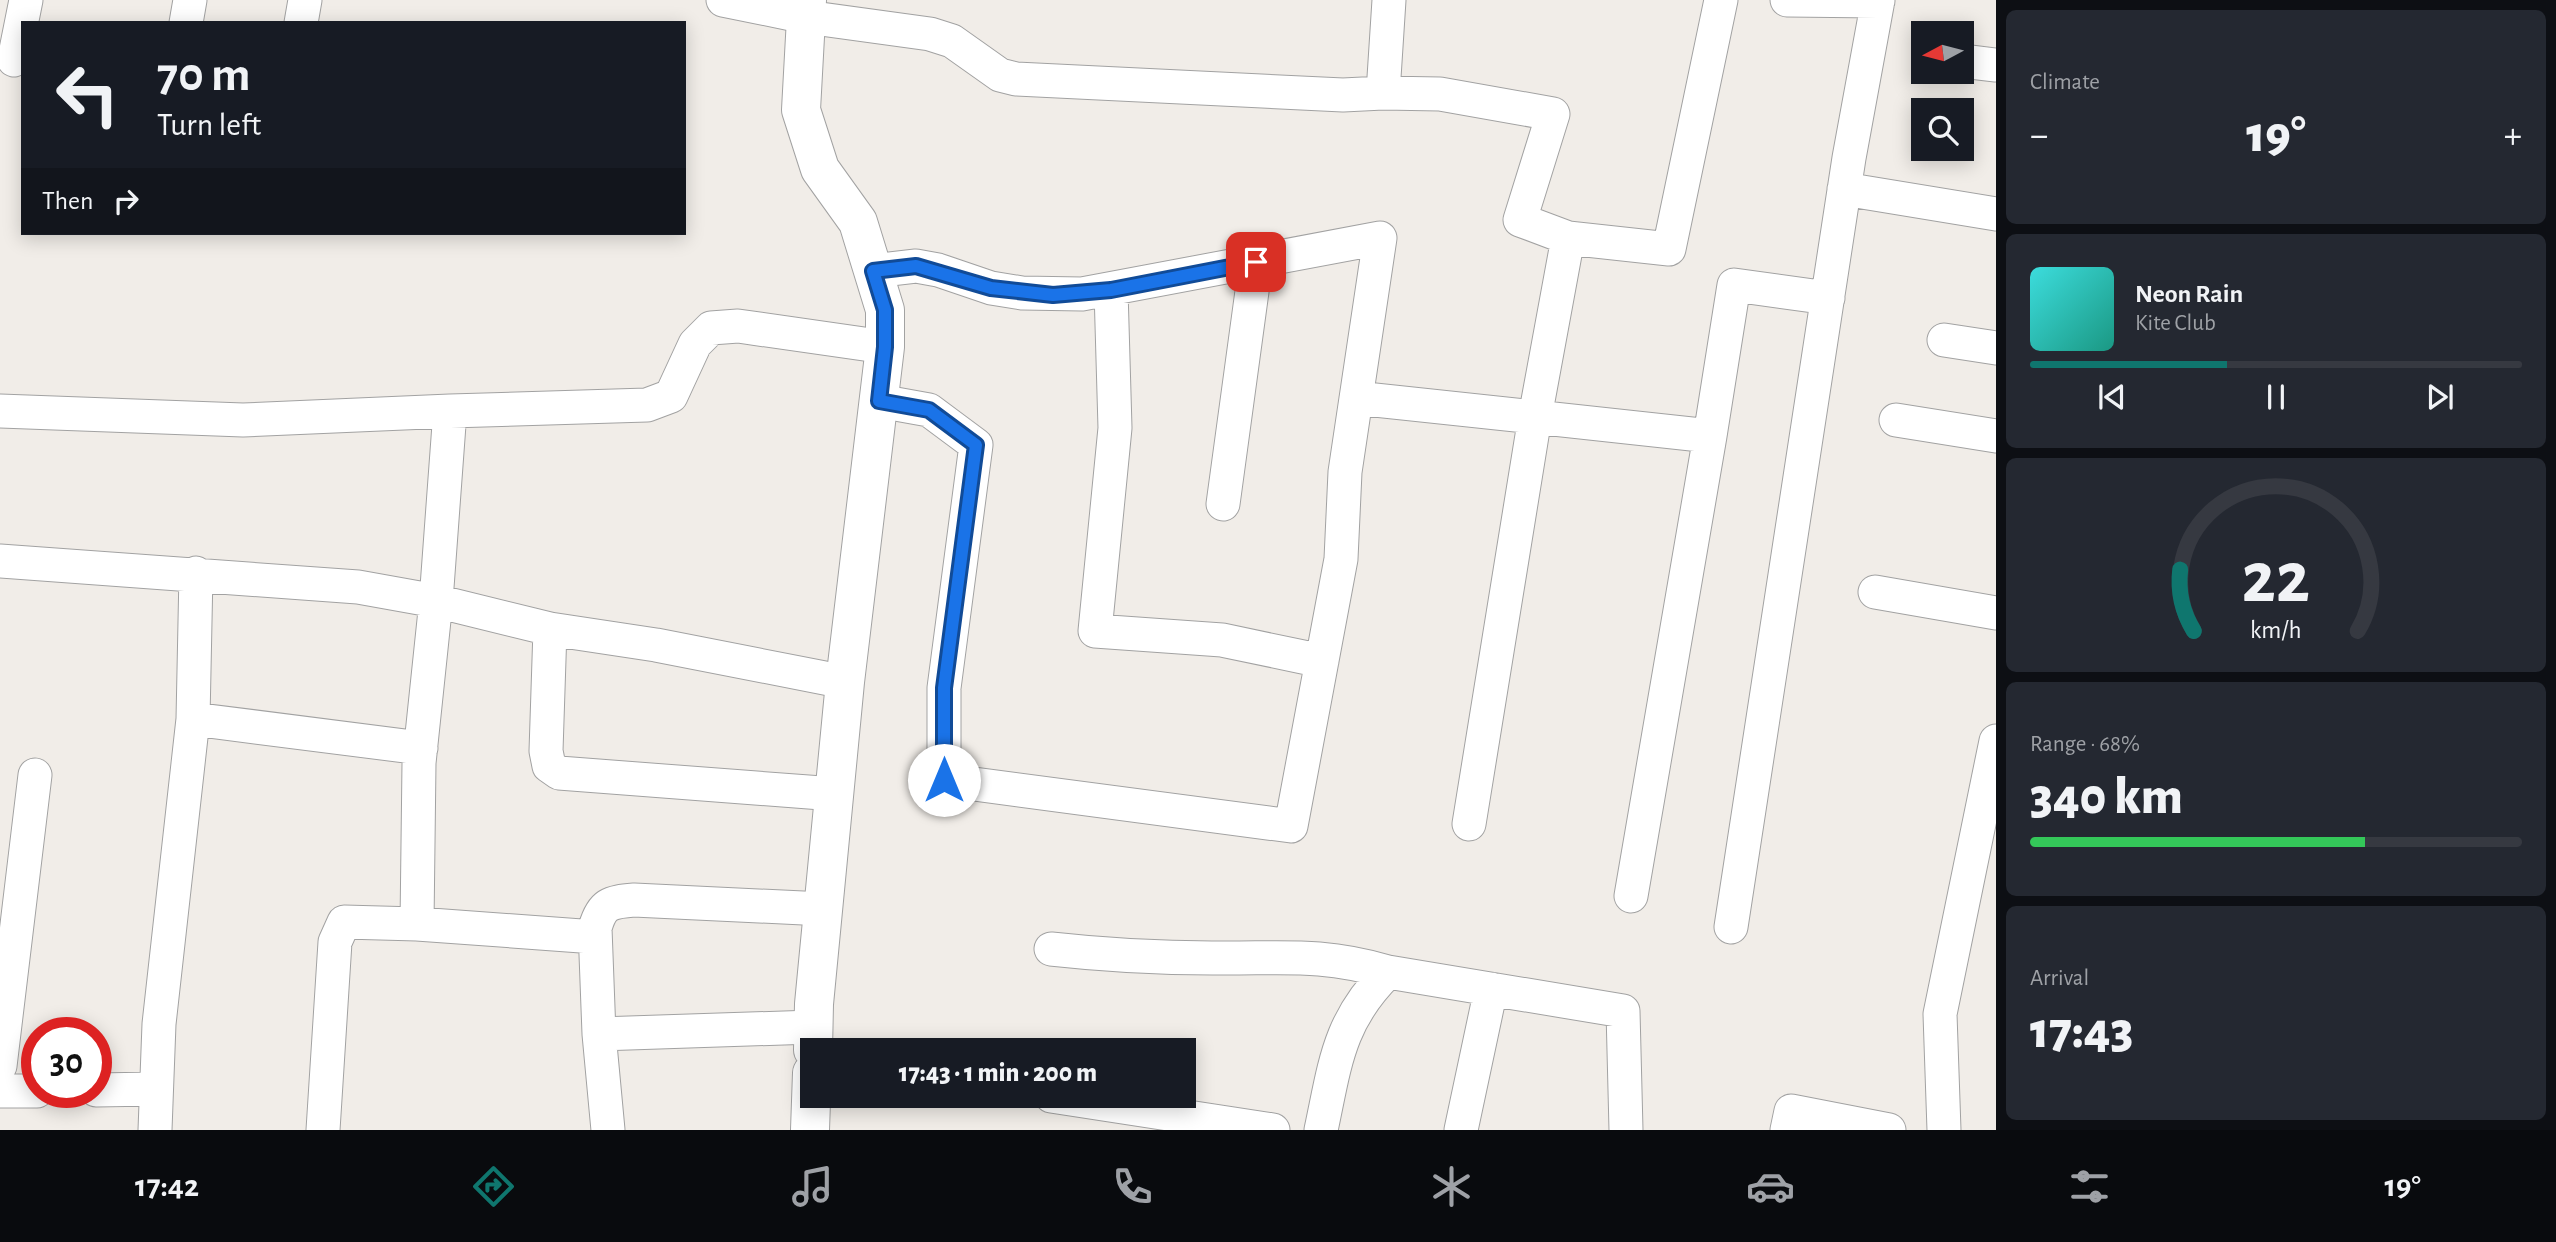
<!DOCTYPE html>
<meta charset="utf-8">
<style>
body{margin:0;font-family:"Alegreya Sans",sans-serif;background:#242831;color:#f1f3f6;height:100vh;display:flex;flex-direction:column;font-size:26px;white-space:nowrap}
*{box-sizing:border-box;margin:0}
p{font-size:23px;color:#9ea1a6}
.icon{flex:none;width:38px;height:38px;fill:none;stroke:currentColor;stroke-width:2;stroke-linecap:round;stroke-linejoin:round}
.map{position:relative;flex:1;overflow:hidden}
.drawer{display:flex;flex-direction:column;gap:10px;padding:10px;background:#0d0f14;width:560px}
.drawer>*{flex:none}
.banner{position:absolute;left:21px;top:21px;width:665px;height:214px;border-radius:0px;box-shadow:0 4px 18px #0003;background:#171b24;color:#f1f3f6;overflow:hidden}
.needle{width:46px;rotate:263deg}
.buttons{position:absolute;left:1911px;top:21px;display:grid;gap:14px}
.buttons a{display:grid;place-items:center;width:63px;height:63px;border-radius:0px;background:#171b24;box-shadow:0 4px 18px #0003;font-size:35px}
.speed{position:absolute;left:21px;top:1017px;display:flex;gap:14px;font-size:35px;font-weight:700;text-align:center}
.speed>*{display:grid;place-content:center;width:91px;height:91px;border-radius:50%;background:#171b24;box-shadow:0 4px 18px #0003;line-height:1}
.speed .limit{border:10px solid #d22;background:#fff;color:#111}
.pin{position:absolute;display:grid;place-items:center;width:60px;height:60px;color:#fff;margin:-30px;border-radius:14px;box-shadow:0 4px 10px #0006}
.me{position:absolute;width:77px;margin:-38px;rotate:0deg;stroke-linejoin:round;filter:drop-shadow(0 0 5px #0008)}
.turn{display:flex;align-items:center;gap:24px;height:147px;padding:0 21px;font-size:32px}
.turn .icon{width:91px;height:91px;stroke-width:2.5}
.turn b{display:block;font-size:49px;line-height:60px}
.then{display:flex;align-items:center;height:66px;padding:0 21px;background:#0003;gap:14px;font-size:26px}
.big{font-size:52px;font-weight:800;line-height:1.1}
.drawer .card{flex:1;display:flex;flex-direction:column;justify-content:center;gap:10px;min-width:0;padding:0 24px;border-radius:10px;background:#242831}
.drawer .dial{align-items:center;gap:0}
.dial svg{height:182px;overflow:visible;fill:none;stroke:#363941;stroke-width:7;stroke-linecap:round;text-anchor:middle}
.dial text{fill:#f1f3f6;stroke:none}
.song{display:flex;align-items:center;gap:21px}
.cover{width:84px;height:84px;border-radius:10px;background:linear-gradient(135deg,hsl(180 70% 55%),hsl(170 70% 35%))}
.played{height:7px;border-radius:4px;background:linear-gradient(90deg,#0f766e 40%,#363941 40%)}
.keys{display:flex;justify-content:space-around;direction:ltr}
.heat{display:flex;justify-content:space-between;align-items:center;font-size:38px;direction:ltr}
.charge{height:10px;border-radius:5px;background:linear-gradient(90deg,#34c759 68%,#363941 0)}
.trip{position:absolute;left:800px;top:1038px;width:396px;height:70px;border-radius:0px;background:#171b24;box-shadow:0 4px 18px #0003;font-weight:800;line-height:70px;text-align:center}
.tabs{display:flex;height:112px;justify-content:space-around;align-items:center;background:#090b0e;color:#9ea1a6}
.tabs .icon{width:49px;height:49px}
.tabs .active{color:#0f766e}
.tabs b{font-size:32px;color:#f1f3f6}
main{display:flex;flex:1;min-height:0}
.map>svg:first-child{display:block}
</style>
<main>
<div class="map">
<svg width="1996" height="1130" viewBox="0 0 1996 1130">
<rect width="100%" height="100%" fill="#f1ede8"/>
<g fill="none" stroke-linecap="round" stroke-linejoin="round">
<g stroke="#a2a2a2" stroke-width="35">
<path id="minor" d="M723,0L806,17L930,34L952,41L1000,75L1016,79L1343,95L1383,93L1389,0
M1721,0L1669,249L1568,238L1535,417L1710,436L1734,285L1828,298
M1787,0L1878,1
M186,23L190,0
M301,23L305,0
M14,60L26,0
M1962,61L1996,65
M1383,93L1440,94L1553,114L1520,220L1568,238
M1844,189L1996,214
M873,271L916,266L938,270L991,288L1022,293L1082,294L1380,238L1345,472L1341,559L1291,826L944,780V688L976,445L929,410L879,401
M1111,290L1115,428L1095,631L1222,640L1322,661
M1944,340L1996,348
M1356,398L1535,417L1469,824
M0,411L243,420L450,411
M1896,420L1996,436
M1223,504L1256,262
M0,561L358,587L436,601L550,629L656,645L845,682
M1875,592L1996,613
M550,629L546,751L549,766L559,773L835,794
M193,719L196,573
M1631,896L1710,436
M417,924L595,937
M1731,927L1849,158L1878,0
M1051,949C1105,955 1158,958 1212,958C1280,959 1320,952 1388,972
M599,1034L595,928C602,904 609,902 634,900L824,909
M0,1066L35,775
M96,1090L155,1089
M0,1091H37
M1051,1096L1273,1130
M155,1130L159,1024L193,719L421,748
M323,1130L335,942L344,922L417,924L419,763L436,601L450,411L647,405L671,396L695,344L711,328L738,326L885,347
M608,1130L599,1034L813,1027
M1321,1130C1335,1065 1338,1021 1388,972L1623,1011L1626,1130
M1461,1130L1491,989
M1787,1130L1791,1111L1889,1130
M1944,1130L1940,1014L1996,741"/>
</g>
<g stroke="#a2a2a2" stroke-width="40">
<path id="tertiary" d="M807,0L801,110L820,169L858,222L885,310V347L845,682L814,1004L813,1050
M810,1130L812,1073"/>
</g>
<use href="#minor" stroke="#fff" stroke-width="33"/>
<use href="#tertiary" stroke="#fff" stroke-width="38"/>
</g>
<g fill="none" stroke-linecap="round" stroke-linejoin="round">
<g stroke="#114b97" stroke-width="18">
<path id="route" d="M944,780V688L976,445L929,410L879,401L885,347V310L873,271L916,266L991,288L1053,295L1111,290L1256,262"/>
</g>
<use href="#route" stroke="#1a73e8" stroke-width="12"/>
</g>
</svg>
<div class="buttons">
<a><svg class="needle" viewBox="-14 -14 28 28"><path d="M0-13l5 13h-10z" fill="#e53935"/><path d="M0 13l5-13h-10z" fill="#9ea1a6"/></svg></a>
<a><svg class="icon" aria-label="search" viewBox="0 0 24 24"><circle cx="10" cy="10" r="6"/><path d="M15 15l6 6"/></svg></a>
</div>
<div class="speed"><div class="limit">30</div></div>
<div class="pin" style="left:1256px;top:262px;background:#d93025"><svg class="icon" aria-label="arrive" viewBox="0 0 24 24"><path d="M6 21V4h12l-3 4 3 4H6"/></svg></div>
<svg class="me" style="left:944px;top:780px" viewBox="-20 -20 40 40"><circle r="19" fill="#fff"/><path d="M0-13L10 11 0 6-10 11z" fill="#1a73e8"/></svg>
<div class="trip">17:43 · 1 min · 200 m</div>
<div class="banner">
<div class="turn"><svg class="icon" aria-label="left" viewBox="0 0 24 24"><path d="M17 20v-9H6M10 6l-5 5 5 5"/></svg><div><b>70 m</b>Turn left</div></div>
<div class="then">Then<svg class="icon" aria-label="right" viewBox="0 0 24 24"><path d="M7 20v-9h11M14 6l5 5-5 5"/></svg></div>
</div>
</div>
<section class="drawer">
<div class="card"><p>Climate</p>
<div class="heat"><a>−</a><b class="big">19°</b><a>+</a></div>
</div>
<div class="card">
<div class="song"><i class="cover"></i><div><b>Neon Rain</b><p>Kite Club</p></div></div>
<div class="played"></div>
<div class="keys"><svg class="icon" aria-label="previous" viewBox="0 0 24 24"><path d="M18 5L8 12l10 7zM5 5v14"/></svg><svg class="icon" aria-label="pause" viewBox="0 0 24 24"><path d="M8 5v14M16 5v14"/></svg><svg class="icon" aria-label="next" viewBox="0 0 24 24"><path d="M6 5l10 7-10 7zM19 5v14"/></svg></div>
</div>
<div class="card dial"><svg viewBox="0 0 100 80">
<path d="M14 69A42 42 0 1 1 86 69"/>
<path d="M14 69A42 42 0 0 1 8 42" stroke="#0f766e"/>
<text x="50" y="56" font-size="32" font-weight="700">22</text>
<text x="50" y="72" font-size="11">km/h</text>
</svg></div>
<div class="card"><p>Range · 68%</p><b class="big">340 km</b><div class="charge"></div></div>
<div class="card"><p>Arrival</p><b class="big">17:43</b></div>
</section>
</main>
<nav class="tabs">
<b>17:42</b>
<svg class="icon active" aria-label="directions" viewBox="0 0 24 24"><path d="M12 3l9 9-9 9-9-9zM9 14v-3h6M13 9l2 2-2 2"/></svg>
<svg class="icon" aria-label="music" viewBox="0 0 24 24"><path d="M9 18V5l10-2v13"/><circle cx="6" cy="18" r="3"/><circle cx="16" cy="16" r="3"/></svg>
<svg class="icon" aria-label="phone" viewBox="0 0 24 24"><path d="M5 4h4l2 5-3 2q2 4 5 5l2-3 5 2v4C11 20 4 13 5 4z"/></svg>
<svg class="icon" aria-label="climate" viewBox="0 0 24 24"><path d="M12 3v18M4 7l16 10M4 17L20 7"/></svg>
<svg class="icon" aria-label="car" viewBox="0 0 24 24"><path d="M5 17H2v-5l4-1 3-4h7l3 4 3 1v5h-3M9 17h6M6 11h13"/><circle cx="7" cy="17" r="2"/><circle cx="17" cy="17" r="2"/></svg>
<svg class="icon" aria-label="filters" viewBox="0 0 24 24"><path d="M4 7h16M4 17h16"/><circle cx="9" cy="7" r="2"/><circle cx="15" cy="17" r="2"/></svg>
<b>19°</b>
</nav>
